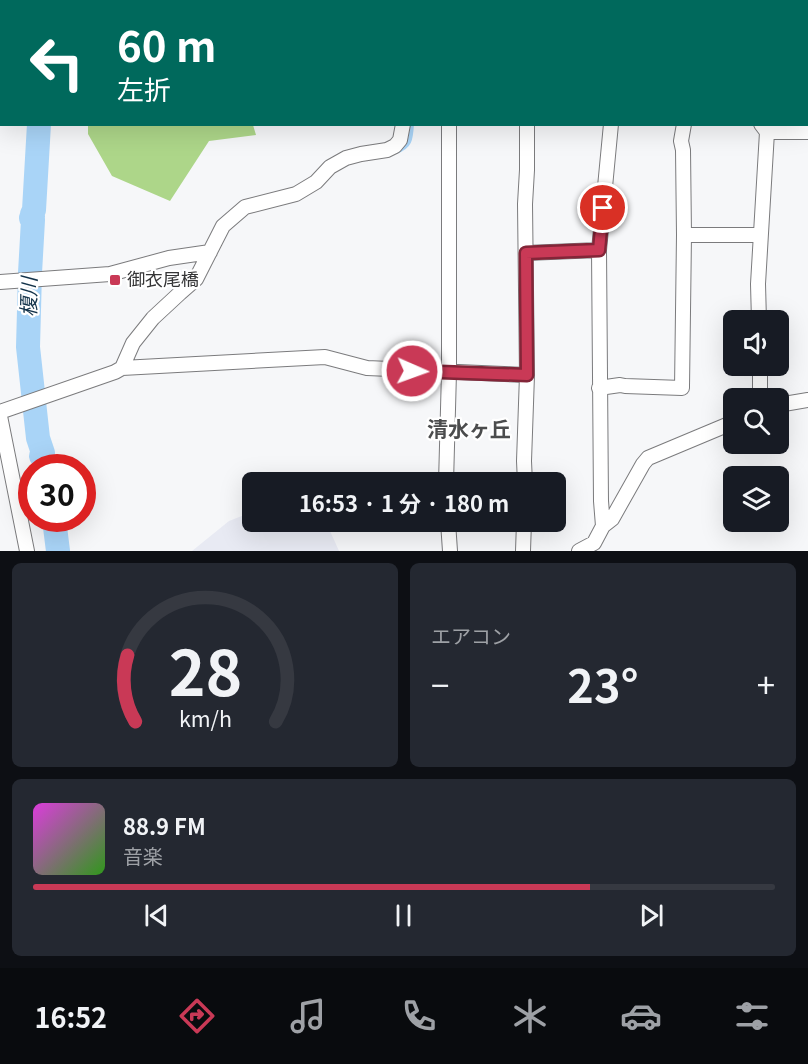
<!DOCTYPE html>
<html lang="ja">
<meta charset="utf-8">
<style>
body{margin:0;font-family:Georgia,"Noto Sans JP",serif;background:#242831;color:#f1f3f6;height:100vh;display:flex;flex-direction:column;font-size:22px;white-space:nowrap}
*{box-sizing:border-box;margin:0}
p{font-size:20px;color:#9ea1a6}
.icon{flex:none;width:33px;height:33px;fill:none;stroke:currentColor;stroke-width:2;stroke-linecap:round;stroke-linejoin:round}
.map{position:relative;height:551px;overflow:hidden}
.sheet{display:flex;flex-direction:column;gap:12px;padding:12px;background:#0d0f14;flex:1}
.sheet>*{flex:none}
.top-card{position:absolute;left:0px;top:0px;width:808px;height:126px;box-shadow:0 6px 24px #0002;background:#00695c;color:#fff;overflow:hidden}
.buttons{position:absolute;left:723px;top:310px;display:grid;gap:12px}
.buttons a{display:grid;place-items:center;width:66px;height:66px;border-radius:9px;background:#171b24;box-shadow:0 6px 24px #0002;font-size:30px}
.speed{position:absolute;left:18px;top:454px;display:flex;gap:12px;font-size:30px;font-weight:700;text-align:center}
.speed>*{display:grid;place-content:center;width:78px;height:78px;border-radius:50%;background:#171b24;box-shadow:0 6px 24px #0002;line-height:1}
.speed .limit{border:9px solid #d22;background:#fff;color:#111}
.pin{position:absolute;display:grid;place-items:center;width:51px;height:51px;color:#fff;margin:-26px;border:3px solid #fff;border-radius:50%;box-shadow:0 2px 6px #0007}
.me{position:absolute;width:66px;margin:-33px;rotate:92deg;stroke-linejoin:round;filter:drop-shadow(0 0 4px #0008)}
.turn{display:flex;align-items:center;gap:21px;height:126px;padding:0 18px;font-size:27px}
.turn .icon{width:78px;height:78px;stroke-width:2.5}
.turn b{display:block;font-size:42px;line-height:51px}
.big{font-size:45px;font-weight:700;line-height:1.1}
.sheet .widget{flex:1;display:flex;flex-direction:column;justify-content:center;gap:9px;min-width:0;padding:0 21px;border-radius:9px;background:#242831}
.sheet .dial{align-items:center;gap:0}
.dial svg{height:156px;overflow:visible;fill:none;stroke:#363941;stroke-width:7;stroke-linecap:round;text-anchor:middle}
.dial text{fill:#f1f3f6;stroke:none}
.song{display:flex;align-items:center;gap:18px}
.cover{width:72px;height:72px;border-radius:9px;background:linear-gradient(135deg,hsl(300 70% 55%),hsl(110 70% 35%))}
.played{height:6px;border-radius:3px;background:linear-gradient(90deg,#c93956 75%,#363941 75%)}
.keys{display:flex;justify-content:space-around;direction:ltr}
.heat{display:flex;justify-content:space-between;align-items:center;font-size:33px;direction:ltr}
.sheet .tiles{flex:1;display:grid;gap:12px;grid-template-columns:1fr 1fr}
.widget:last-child{grid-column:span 2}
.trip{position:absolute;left:242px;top:472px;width:324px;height:60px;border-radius:9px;background:#171b24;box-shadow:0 6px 24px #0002;font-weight:700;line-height:60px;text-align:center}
.tab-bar{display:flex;height:96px;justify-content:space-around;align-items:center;background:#090b0e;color:#9ea1a6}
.tab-bar .icon{width:42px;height:42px}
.tab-bar .current{color:#c93956}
.tab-bar b{font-size:27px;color:#f1f3f6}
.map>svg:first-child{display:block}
</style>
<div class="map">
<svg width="808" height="551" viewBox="0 0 808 551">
<rect width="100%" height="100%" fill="#f6f7f9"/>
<path fill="#e8eaf3" d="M252,512V522H326L339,551H192L229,521Z"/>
<path fill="#add689" d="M38,0H264L263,2L38,1Z
M88,125H253L256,135L209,141L170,201L112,176L88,134Z"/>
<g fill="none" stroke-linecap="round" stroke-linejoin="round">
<path stroke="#a9d4f7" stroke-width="4" d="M477,2L478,0
M396,152C411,146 411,139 412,124"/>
<path stroke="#a9d4f7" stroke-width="24" d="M33,0V2
M39,124L34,210L32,214L33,216L31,218L33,220L30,273L28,347L38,438L43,453L41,456L43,458L45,468
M54,519L58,551"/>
<g stroke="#7b7b7d" stroke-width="16">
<path id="minor" d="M628,0L629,2
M735,0L737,2
M300,2V0
M469,2L470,0
M552,2L554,0
M807,66L808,67
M767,132H808
M684,235H760
M526,253L599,250
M0,282L110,274L169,258L210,252
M759,321L758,284L767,132L761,124
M760,366V399
M122,368L133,343L153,318L180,293L196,279L223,226L245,207L296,194L316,182L330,167L346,158L361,154L387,150L395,146L400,140L403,124
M599,388L620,385L625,386L682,388L684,235L683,150L681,141L684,124
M778,405L808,400
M0,412L115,372L122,368L325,357L367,368L527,375
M0,416L27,551
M446,483L449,372V124
M525,483L524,461L527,375L525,204L527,170V124
M448,522L450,551
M603,526L601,501L599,250L611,124
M523,551L524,522
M579,551L594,543L603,526L612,519L643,464L648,458L734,422"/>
</g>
<use href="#minor" stroke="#fff" stroke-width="14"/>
</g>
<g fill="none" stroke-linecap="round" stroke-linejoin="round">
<g stroke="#832538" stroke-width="15">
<path id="route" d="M412,371L527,375L526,253L599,250L603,208"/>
</g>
<use href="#route" stroke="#c93956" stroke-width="10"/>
</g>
<rect fill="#c93956" stroke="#fff" stroke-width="2" x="109" y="274" width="12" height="12" rx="3"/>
<g text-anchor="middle" stroke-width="4.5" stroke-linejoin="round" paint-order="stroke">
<g font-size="18" fill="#353536" stroke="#fff" text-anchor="start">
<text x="127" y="286">御衣尾橋</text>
</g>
<g font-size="20" font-style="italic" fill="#123249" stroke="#fff">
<text transform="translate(29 297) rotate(-89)" y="7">榎川</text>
</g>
<g font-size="21" font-weight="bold" fill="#4b4c4d" stroke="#fff">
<text x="469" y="437">清水ヶ丘</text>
</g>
</g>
</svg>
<div class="buttons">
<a><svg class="icon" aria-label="sound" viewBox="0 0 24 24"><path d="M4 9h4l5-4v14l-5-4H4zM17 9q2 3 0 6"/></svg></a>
<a><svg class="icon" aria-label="search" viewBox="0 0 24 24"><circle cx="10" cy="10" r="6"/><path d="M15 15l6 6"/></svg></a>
<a><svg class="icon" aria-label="layers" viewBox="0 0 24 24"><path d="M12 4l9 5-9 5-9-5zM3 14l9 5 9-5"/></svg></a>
</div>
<div class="speed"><div class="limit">30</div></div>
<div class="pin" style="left:603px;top:208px;background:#d93025"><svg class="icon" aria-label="arrive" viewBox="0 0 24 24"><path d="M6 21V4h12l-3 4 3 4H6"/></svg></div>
<svg class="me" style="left:412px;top:371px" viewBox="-20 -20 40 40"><circle r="17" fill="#c93956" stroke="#fff" stroke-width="3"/><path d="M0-11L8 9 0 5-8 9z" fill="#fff"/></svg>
<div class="trip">16:53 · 1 分 · 180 m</div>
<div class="top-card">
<div class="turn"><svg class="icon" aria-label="left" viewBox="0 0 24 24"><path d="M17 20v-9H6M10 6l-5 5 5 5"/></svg><div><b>60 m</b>左折</div></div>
</div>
</div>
<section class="sheet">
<div class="tiles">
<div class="widget dial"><svg viewBox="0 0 100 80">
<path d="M14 69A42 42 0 1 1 86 69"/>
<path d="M14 69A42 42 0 0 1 10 35" stroke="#c93956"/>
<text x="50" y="56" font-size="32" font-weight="700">28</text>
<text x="50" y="72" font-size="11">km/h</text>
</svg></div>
<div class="widget"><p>エアコン</p>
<div class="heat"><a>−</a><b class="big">23°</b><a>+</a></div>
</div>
<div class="widget">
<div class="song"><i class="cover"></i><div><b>88.9 FM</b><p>音楽</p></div></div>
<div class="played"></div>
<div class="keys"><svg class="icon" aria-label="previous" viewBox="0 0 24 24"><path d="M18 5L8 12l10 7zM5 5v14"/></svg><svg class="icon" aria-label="pause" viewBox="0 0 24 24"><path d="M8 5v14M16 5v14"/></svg><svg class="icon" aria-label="next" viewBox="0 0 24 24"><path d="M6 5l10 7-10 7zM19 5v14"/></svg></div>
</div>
</div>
</section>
<nav class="tab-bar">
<b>16:52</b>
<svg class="icon current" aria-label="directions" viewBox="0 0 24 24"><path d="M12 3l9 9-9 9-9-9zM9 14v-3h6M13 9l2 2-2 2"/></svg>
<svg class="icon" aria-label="music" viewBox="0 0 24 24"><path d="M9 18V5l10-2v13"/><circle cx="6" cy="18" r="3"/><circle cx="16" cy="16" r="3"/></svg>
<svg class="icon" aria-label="phone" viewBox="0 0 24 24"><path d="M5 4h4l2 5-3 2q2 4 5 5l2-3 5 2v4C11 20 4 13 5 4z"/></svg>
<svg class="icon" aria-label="climate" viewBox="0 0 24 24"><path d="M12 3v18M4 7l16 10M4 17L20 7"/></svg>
<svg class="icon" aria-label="car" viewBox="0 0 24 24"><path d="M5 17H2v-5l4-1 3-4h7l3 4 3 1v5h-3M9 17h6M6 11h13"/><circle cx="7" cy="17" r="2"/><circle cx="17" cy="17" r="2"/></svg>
<svg class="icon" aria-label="filters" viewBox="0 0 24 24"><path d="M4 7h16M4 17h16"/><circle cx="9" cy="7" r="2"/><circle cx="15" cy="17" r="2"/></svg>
</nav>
